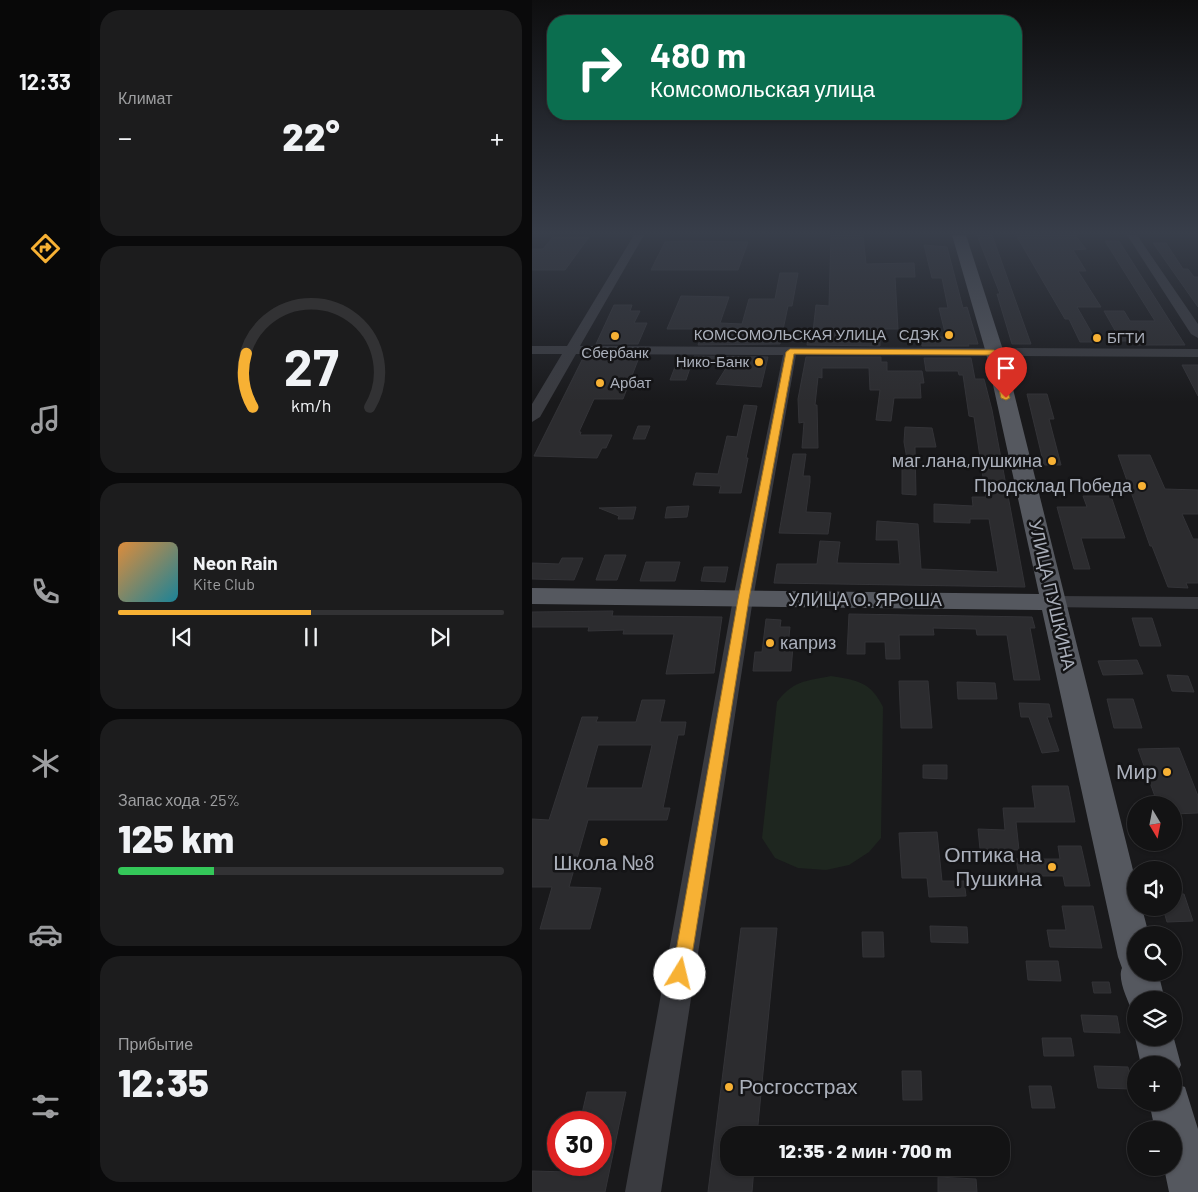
<!DOCTYPE html>
<html lang="ru">
<meta charset="utf-8">
<style>
body{margin:0;font-family:Barlow,sans-serif;background:#1c1c1d;color:#f1f3f6;height:100vh;display:flex;flex-direction:column;font-size:19px;white-space:nowrap}
*{box-sizing:border-box;margin:0}
p{font-size:16px;color:#9d9ea0}
.icon{flex:none;width:28px;height:28px;fill:none;stroke:currentColor;stroke-width:2;stroke-linecap:round;stroke-linejoin:round}
.map{position:relative;flex:1;overflow:hidden}
.details{display:flex;flex-direction:column;gap:10px;padding:10px;background:#0a0a0b;width:442px}
.details>*{flex:none}
.hud{position:absolute;left:15px;top:15px;width:475px;height:105px;border-radius:20px;box-shadow:0 1px 4px #0004,0 0 0 1px #323234;background:#0b6e4f;color:#fff;overflow:hidden}
.needle{width:32px;rotate:170deg}
.fabs{position:absolute;left:595px;top:796px;display:grid;gap:10px}
.fabs a{display:grid;place-items:center;width:55px;height:55px;border-radius:50%;background:#131314;box-shadow:0 1px 4px #0004,0 0 0 1px #323234;font-size:25px}
.speed{position:absolute;left:15px;top:1111px;display:flex;gap:10px;font-size:25px;font-weight:700;text-align:center}
.speed>*{display:grid;place-content:center;width:65px;height:65px;border-radius:50%;background:#131314;box-shadow:0 1px 4px #0004,0 0 0 1px #323234;line-height:1}
.speed .limit{border:8px solid #d22;background:#fff;color:#111}
.pin{position:absolute;display:grid;place-items:center;width:42px;height:42px;color:#fff;margin:-51px -21px;border-radius:50% 50% 50% 0;rotate:-45deg;box-shadow:0 0 5px #0007}
.pin .icon{rotate:45deg}
.me{position:absolute;width:55px;margin:-28px;rotate:9deg;stroke-linejoin:round;filter:drop-shadow(0 0 4px #0008)}
.turn{display:flex;align-items:center;gap:18px;height:105px;padding:0 20px;font-size:22px}
.turn .icon{width:65px;height:65px;stroke-width:2.5}
.turn b{display:block;font-size:35px;line-height:42px}
.big{font-size:38px;font-weight:800;line-height:1.1}
.details .tile{flex:1;display:flex;flex-direction:column;justify-content:center;gap:8px;min-width:0;padding:0 18px;border-radius:20px;background:#1c1c1d}
.details .dial{align-items:center;gap:0}
.dial svg{height:130px;overflow:visible;fill:none;stroke:#323234;stroke-width:7;stroke-linecap:round;text-anchor:middle}
.dial text{fill:#f1f3f6;stroke:none}
.song{display:flex;align-items:center;gap:15px}
.cover{width:60px;height:60px;border-radius:8px;background:linear-gradient(135deg,hsl(30 70% 55%),hsl(190 70% 35%))}
.played{height:5px;border-radius:2px;background:linear-gradient(90deg,#f7b134 50%,#323234 50%)}
.keys{display:flex;justify-content:space-around;direction:ltr}
.heat{display:flex;justify-content:space-between;align-items:center;font-size:28px;direction:ltr}
.charge{height:8px;border-radius:4px;background:linear-gradient(90deg,#34c759 25%,#323234 0)}
.trip{position:absolute;left:188px;top:1126px;width:290px;height:50px;border-radius:20px;background:#131314;box-shadow:0 1px 4px #0004,0 0 0 1px #323234;font-weight:800;line-height:50px;text-align:center}
main{display:flex;flex:1;min-height:0}
.dock{display:flex;flex-direction:column;width:90px;justify-content:space-around;align-items:center;background:#080808;color:#9d9ea0}
.dock .icon{width:35px;height:35px}
.dock .selected{color:#f7b134}
.dock b{font-size:22px;color:#f1f3f6}
.map>svg:first-child{display:block}
</style>
<main>
<nav class="dock">
<b>12:33</b>
<svg class="icon selected" aria-label="directions" viewBox="0 0 24 24"><path d="M12 3l9 9-9 9-9-9zM9 14v-3h6M13 9l2 2-2 2"/></svg>
<svg class="icon" aria-label="music" viewBox="0 0 24 24"><path d="M9 18V5l10-2v13"/><circle cx="6" cy="18" r="3"/><circle cx="16" cy="16" r="3"/></svg>
<svg class="icon" aria-label="phone" viewBox="0 0 24 24"><path d="M5 4h4l2 5-3 2q2 4 5 5l2-3 5 2v4C11 20 4 13 5 4z"/></svg>
<svg class="icon" aria-label="climate" viewBox="0 0 24 24"><path d="M12 3v18M4 7l16 10M4 17L20 7"/></svg>
<svg class="icon" aria-label="car" viewBox="0 0 24 24"><path d="M5 17H2v-5l4-1 3-4h7l3 4 3 1v5h-3M9 17h6M6 11h13"/><circle cx="7" cy="17" r="2"/><circle cx="17" cy="17" r="2"/></svg>
<svg class="icon" aria-label="filters" viewBox="0 0 24 24"><path d="M4 7h16M4 17h16"/><circle cx="9" cy="7" r="2"/><circle cx="15" cy="17" r="2"/></svg>
</nav>
<section class="details">
<div class="tile"><p>Климат</p>
<div class="heat"><a>−</a><b class="big">22°</b><a>+</a></div>
</div>
<div class="tile dial"><svg viewBox="0 0 100 80">
<path d="M14 69A42 42 0 1 1 86 69"/>
<path d="M14 69A42 42 0 0 1 10 36" stroke="#f7b134"/>
<text x="50" y="56" font-size="32" font-weight="700">27</text>
<text x="50" y="72" font-size="11">km/h</text>
</svg></div>
<div class="tile">
<div class="song"><i class="cover"></i><div><b>Neon Rain</b><p>Kite Club</p></div></div>
<div class="played"></div>
<div class="keys"><svg class="icon" aria-label="previous" viewBox="0 0 24 24"><path d="M18 5L8 12l10 7zM5 5v14"/></svg><svg class="icon" aria-label="pause" viewBox="0 0 24 24"><path d="M8 5v14M16 5v14"/></svg><svg class="icon" aria-label="next" viewBox="0 0 24 24"><path d="M6 5l10 7-10 7zM19 5v14"/></svg></div>
</div>
<div class="tile"><p>Запас хода · 25%</p><b class="big">125 km</b><div class="charge"></div></div>
<div class="tile"><p>Прибытие</p><b class="big">12:35</b></div>
</section>
<div class="map">
<svg width="666" height="1192" viewBox="0 0 666 1192">
<rect width="100%" height="100%" fill="#19191b"/>
<path fill="#1e261f" d="M299,676C325,680 339,682 351,707L349,838L337,852L317,865L294,870L266,868L243,858L230,838L245,702C261,681 273,681 299,676Z"/>
<path fill="#2c2c2f" stroke="#333337" fill-rule="evenodd" d="M299,235H331L334,264L382,263L383,277H363L366,329H348V346L275,345L277,332H281L284,305L297,306Z
M445,235H460L499,344H480L465,294H468Z
M484,235H543L554,249L541,250L554,271H546L569,307H545L565,342H548L537,319H533Z
M21,237H57L33,270H0V249H11Z
M573,241H587L653,345H605L603,341H589L572,311H592L598,321H623Z
M133,242L153,241L216,242L206,270H119Z
M621,243H634L651,269H656L662,277H666V307Z
M392,245L415,247L431,308L435,307L446,344H436L437,346H390L389,337H414L407,308H416L410,278H400Z
M248,273H266L260,306H256L248,344L166,345L169,338H161L164,329H135L149,296L197,297L188,323L210,324L217,299H243Z
M82,305H100L98,311H108L102,323H115L106,344H64Z
M58,356H101L99,360H106L91,399H62L47,432H49L48,435H80L74,448H70L65,458L2,456L50,360H56Z
M162,356L236,357L229,387L184,384L196,365H159L154,380H138L146,359H161Z
M274,357H349V362H355V371H390L392,383H388L389,398H362L359,421L344,420L348,390H338L337,368H290V378L286,377L283,405H285L286,448H270L272,422L267,423L266,399Z
M392,358H439L443,379H452L460,410L493,587L242,583L245,564H285L288,541L308,542L305,563L368,564L366,540H344L345,521L386,524L389,569L466,572L457,519H438V523L402,522V504L441,506L440,497H454L442,417L437,416L431,375H427L426,371H394Z
M650,365H666V396Z
M495,394H515L522,419H517L529,465H512Z
M212,405L225,406L214,458H216L209,493H187L189,486L161,485L164,473L186,474L195,436L205,437Z
M106,426H118L113,439H101Z
M373,427L400,428L404,447H383L384,495L370,494V465H376L372,442Z
M261,454H274L271,476H278V482L274,512L299,513L296,534L247,533Z
M586,455H618L633,489L666,490V514H650L661,539H666V583H654L656,588L636,587L620,546H618Z
M551,496H579L593,538H549L558,569H542L525,507H555Z
M157,506L155,517L133,518L135,507Z
M104,507L101,519H86L87,516L67,508Z
M73,555H94L85,580H64Z
M30,558H51L42,580L0,579V563L27,564Z
M114,562H148L143,581H108Z
M172,567H196L193,582L169,581Z
M81,611L80,616L190,617L182,673L134,674L142,634H91L92,630L56,631L57,627H0V612Z
M317,614L500,617L503,628H498L508,680H482L475,635H445L444,629L401,628L402,635H367L368,659H354L353,642H333V654H315Z
M600,618H620L629,646H608Z
M234,619L249,620L248,627H258L256,646H261L259,671H221L223,652H230Z
M605,660L611,674L571,675L566,661Z
M635,675L656,676L662,692L640,691Z
M367,681H396L400,728H369Z
M425,682L463,683L465,699H426Z
M575,699H601L610,728H582Z
M110,700H133L128,722H154L152,735H146L131,808H138L135,820H56L37,887L69,888L58,929H8L20,887H0V819L17,820L50,717H66L64,722H104ZM66,745H120L110,788H54Z
M487,703L517,704L520,717H515L527,751L510,753L497,717H489Z
M647,748L666,796V813L641,814V805H626L606,749Z
M391,765H415V779L391,778Z
M500,786H536L543,822H484L487,850L448,849L446,829L473,830L471,808H503Z
M405,832L410,881H432L434,896L397,897L395,878H370L367,833Z
M526,846H549L558,886H533L531,876H487L484,859H528Z
M641,894H652L661,921L635,922L631,908H641Z
M530,906H561L570,948L518,947L515,930H534Z
M398,926L435,927L436,943L399,942Z
M209,928H245L225,1135H196V1168H222L220,1192H176Z
M330,932H351L352,957H331Z
M494,961H526L529,981L496,980Z
M560,982H577L579,993H562Z
M549,1015L585,1016L588,1033L552,1032Z
M510,1038H539L542,1056H512Z
M562,1066L596,1067L600,1089L566,1088Z
M370,1071H389L390,1100H371Z
M497,1086H519L523,1108H500Z
M55,1092H94L73,1192H0V1171L36,1172L38,1165H69V1122H48Z
M406,1177L444,1179L445,1192H406Z"/>
<g fill="none" stroke-linecap="round" stroke-linejoin="round">
<path fill="#3a3b40" fill-rule="evenodd" d="M102,235H112L48,346L666,349V357L264,355L221,599L129,1192H93L201,599L251,355L44,354L8,417L0,422V404L30,354H0V346H35Z
M595,235H605L666,324V338L659,334Z
M522,596L666,597V609L515,607L512,602L515,597Z"/>
<path fill="#55585f" fill-rule="evenodd" d="M420,235H434L472,353L604,882V908H610L617,935H604V972H626L633,1000H604V1014L601,1013C596,1001 585,979 590,968L586,957L510,610L0,604V588L507,594L454,353Z
M641,1035L649,1065L641,1080V1065H609L603,1038H641Z
M641,1083L653,1087L666,1129V1192H637L632,1168H641V1130H623L617,1102H641Z"/>
</g>
<linearGradient id="sky" x2="0" y2="1"><stop stop-color="#0e0e0f"/><stop offset="0.58" stop-color="#383e4a"/><stop offset="1" stop-color="#383e4a" stop-opacity="0"/></linearGradient>
<rect width="666" height="402" fill="url(#sky)"/>
<path fill="#f7b134" stroke="#a17322" d="M258,349L462,350L466,353L478,398L474,400L469,398L459,355L262,354L217,599L157,974L154,979L148,981L142,979L140,974L206,599L254,352Z"/>
<g fill="#f7b134" stroke="#141416" stroke-width="2">
<circle cx="417" cy="335" r="5"/>
<circle cx="83" cy="336" r="5"/>
<circle cx="565" cy="338" r="5"/>
<circle cx="227" cy="362" r="5"/>
<circle cx="68" cy="383" r="5"/>
<circle cx="520" cy="461" r="5"/>
<circle cx="610" cy="486" r="5"/>
<circle cx="238" cy="643" r="5"/>
<circle cx="635" cy="772" r="5"/>
<circle cx="72" cy="842" r="5"/>
<circle cx="520" cy="867" r="5"/>
<circle cx="197" cy="1087" r="5"/>
</g>
<g text-anchor="middle" stroke-width="5" stroke-linejoin="round" paint-order="stroke">
<g font-size="15" fill="#abb0bb" stroke="#141416">
<text x="258" y="340">КОМСОМОЛЬСКАЯ УЛИЦА</text>
</g>
<g font-size="15" fill="#abb0bb" stroke="#141416" text-anchor="end">
<text x="407" y="340">СДЭК</text>
<text x="575" y="343" text-anchor="start">БГТИ</text>
<text x="83" y="358" text-anchor="middle">Сбербанк</text>
<text x="217" y="367">Нико-Банк</text>
<text x="78" y="388" text-anchor="start">Арбат</text>
</g>
<g font-size="18" fill="#abb0bb" stroke="#141416" text-anchor="end">
<text x="510" y="467">маг.лана,пушкина</text>
<text x="600" y="492">Продсклад Победа</text>
<text x="248" y="649" text-anchor="start">каприз</text>
</g>
<g font-size="18" fill="#abb0bb" stroke="#141416">
<text transform="translate(520 595) rotate(77)" y="6">УЛИЦА ПУШКИНА</text>
<text x="333" y="606">УЛИЦА О. ЯРОША</text>
</g>
<g font-size="21" fill="#abb0bb" stroke="#141416" text-anchor="end">
<text x="625" y="779">Мир</text>
<text x="510" y="862">Оптика на<tspan x="510" dy="24">Пушкина</tspan></text>
<text x="72" y="870" text-anchor="middle">Школа №8</text>
<text x="207" y="1094" text-anchor="start">Росгосстрах</text>
</g>
</g>
</svg>
<div class="fabs">
<a><svg class="needle" viewBox="-14 -14 28 28"><path d="M0-13l5 13h-10z" fill="#e53935"/><path d="M0 13l5-13h-10z" fill="#9d9ea0"/></svg></a>
<a><svg class="icon" aria-label="sound" viewBox="0 0 24 24"><path d="M4 9h4l5-4v14l-5-4H4zM17 9q2 3 0 6"/></svg></a>
<a><svg class="icon" aria-label="search" viewBox="0 0 24 24"><circle cx="10" cy="10" r="6"/><path d="M15 15l6 6"/></svg></a>
<a><svg class="icon" aria-label="layers" viewBox="0 0 24 24"><path d="M12 4l9 5-9 5-9-5zM3 14l9 5 9-5"/></svg></a>
<a>+</a>
<a>−</a>
</div>
<div class="speed"><div class="limit">30</div></div>
<div class="pin" style="left:474px;top:398px;background:#d93025"><svg class="icon" aria-label="arrive" viewBox="0 0 24 24"><path d="M6 21V4h12l-3 4 3 4H6"/></svg></div>
<svg class="me" style="left:148px;top:974px" viewBox="-20 -20 40 40"><circle r="19" fill="#fff"/><path d="M0-13L10 11 0 6-10 11z" fill="#f7b134"/></svg>
<div class="trip">12:35 · 2 мин · 700 m</div>
<div class="hud">
<div class="turn"><svg class="icon" aria-label="right" viewBox="0 0 24 24"><path d="M7 20v-9h11M14 6l5 5-5 5"/></svg><div><b>480 m</b>Комсомольская улица</div></div>
</div>
</div>
</main>
